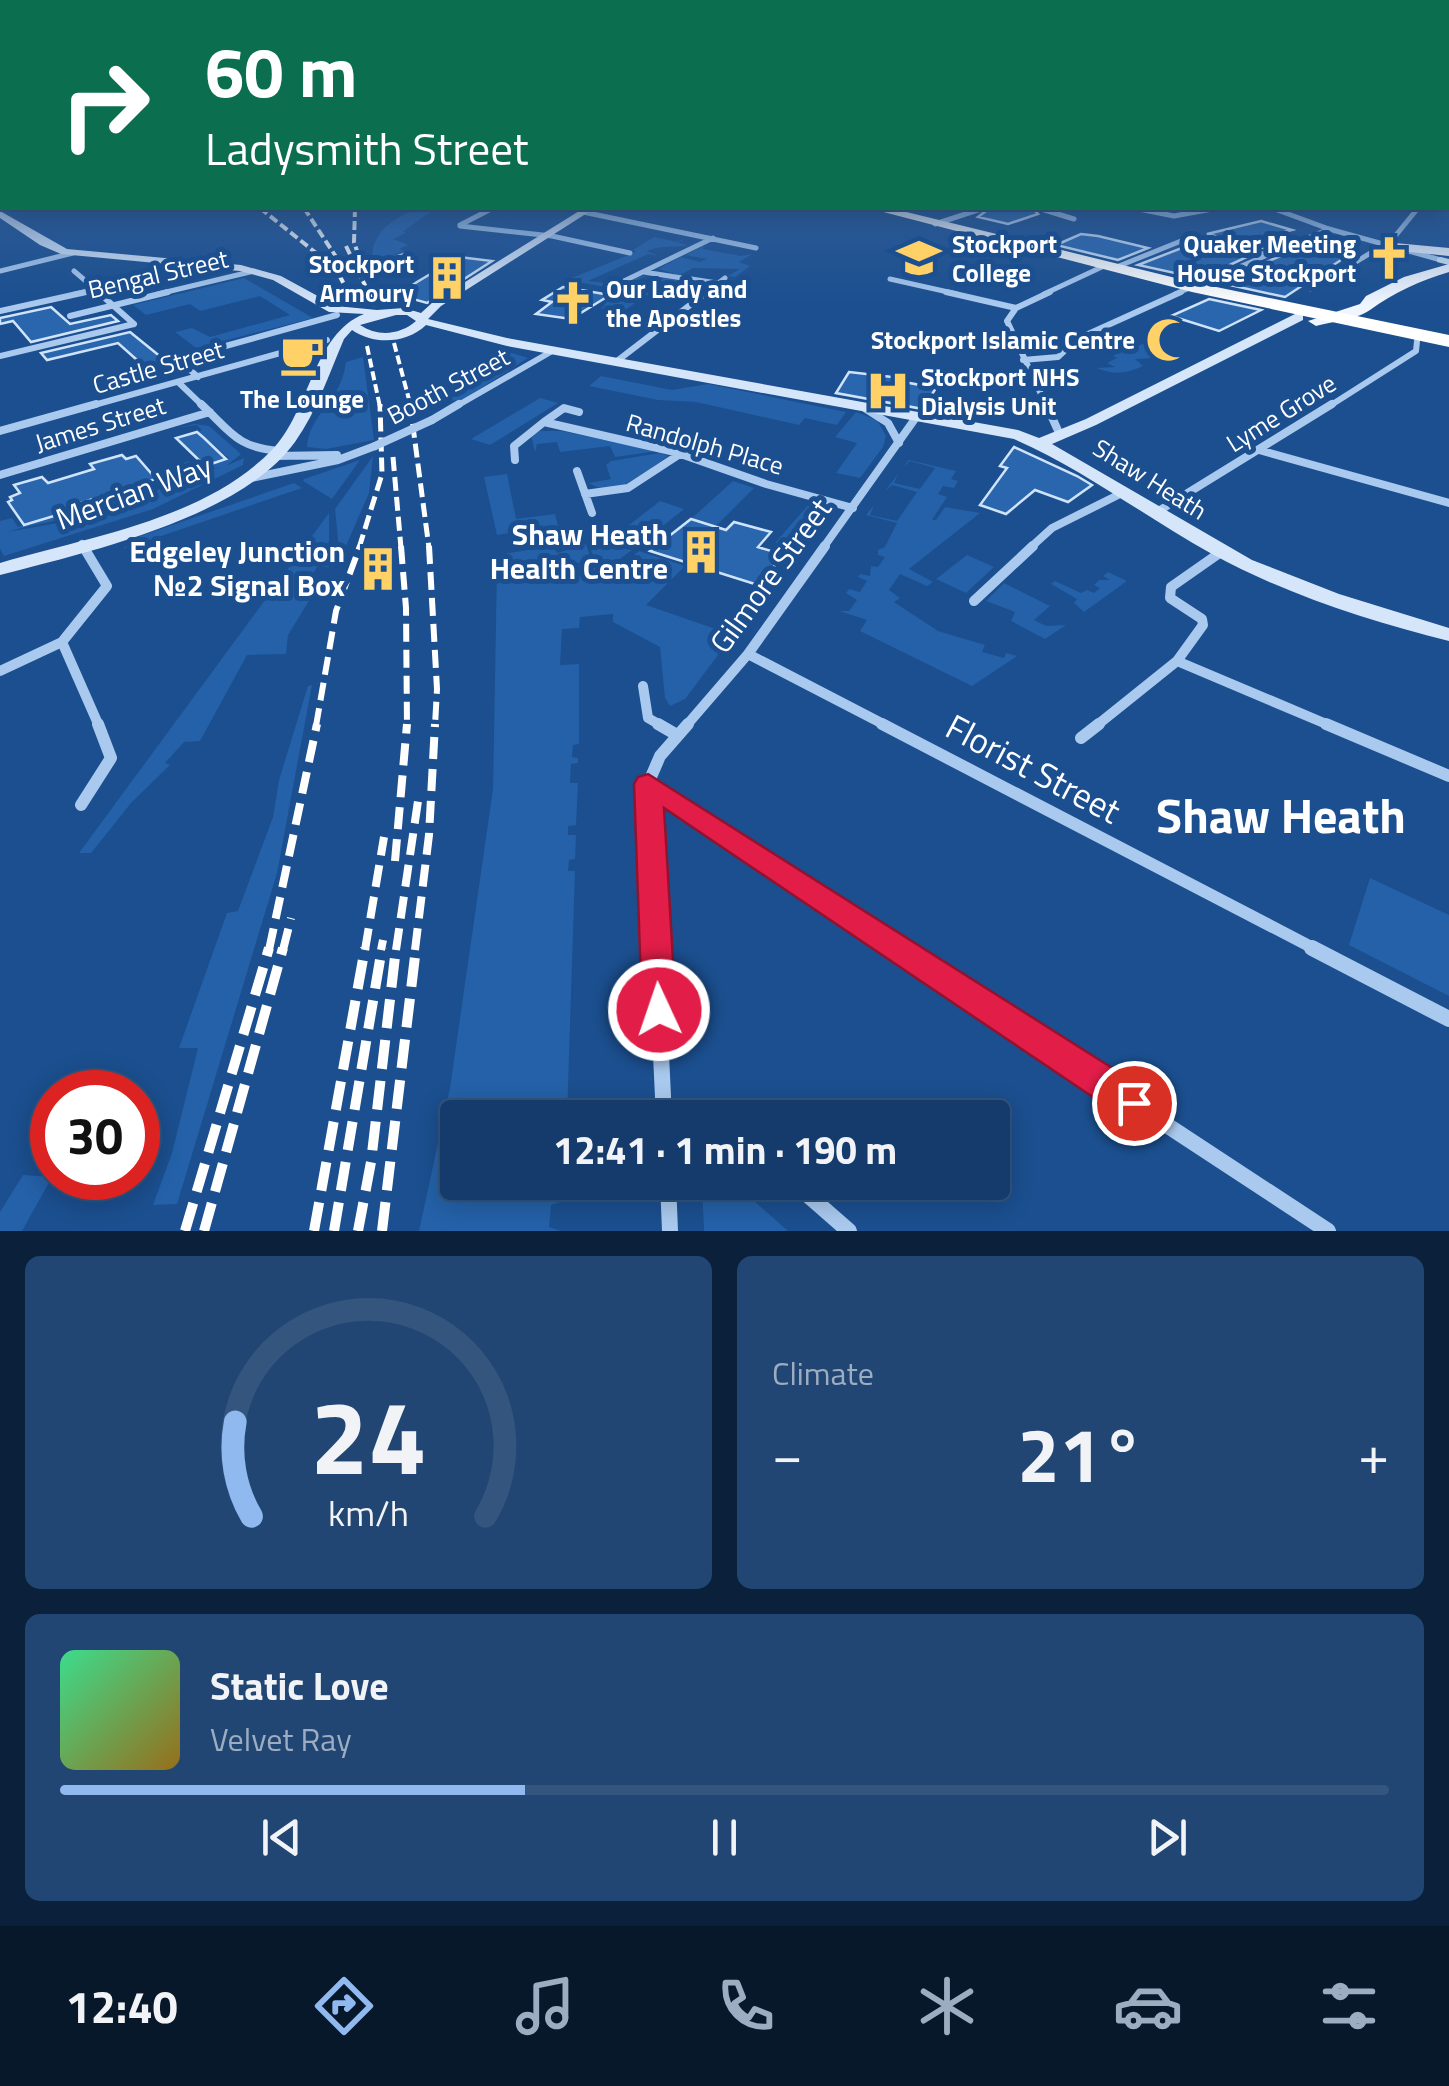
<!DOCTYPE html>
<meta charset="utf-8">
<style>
body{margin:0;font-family:"Titillium Web",sans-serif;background:#214673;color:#f1f3f6;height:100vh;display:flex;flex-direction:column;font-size:38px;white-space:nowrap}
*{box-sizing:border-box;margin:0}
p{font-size:32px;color:#9dadc1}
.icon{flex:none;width:55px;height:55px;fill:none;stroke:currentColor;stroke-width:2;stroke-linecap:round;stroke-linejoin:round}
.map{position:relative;height:1231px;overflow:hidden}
.drawer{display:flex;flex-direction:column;gap:25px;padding:25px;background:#0b203b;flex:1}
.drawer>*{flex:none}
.top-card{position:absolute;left:0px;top:0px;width:1450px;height:210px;box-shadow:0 5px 25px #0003,0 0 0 2px #33557e;background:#0b6e4f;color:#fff;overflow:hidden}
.speed{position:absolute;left:30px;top:1070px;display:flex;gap:20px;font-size:50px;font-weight:700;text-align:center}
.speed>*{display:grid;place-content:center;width:130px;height:130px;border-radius:50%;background:#143b6b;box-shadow:0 5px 25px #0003,0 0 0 2px #33557e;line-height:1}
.speed .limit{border:15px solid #d22;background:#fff;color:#111}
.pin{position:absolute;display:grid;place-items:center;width:85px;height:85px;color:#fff;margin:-42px;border:5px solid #fff;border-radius:50%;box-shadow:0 2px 10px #0007}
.me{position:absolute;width:110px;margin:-55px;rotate:357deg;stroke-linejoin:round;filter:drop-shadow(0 0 8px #0008)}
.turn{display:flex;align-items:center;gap:35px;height:210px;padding:0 40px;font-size:45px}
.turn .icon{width:130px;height:130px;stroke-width:2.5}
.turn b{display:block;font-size:70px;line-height:85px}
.big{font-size:75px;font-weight:700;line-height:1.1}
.drawer .tile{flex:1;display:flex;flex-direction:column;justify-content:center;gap:15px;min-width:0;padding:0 35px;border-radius:15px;background:#214673}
.drawer .dial{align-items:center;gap:0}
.dial svg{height:260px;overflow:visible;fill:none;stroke:#33557e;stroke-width:7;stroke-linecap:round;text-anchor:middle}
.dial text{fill:#f1f3f6;stroke:none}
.song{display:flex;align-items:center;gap:30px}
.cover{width:120px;height:120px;border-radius:15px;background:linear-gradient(135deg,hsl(150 70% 55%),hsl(40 70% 35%))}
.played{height:10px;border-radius:5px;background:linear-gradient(90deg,#90b9f0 35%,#33557e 35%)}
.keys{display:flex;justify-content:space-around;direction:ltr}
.heat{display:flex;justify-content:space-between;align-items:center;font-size:55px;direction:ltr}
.drawer .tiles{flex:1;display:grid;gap:25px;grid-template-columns:1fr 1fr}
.tile:last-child{grid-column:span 2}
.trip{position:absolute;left:440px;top:1100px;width:570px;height:100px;border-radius:10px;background:#143b6b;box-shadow:0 5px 25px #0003,0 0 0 2px #33557e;font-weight:700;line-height:100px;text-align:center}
.dock{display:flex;height:160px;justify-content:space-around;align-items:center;background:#08182b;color:#9dadc1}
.dock .icon{width:70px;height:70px}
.dock .current{color:#90b9f0}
.dock b{font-size:45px;color:#f1f3f6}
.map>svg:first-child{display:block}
</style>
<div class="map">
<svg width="1449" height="1231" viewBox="0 0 1449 1231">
<rect width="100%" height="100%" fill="#1b4f8f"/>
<path fill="#2461a8" d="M419,208H453C425,209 420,222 403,231L406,233L393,239L408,245L399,249L404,251L372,263C370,232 393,218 419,208Z
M654,237L677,242L686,238L678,243L688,245L699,242C680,250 665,243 647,251L658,256L648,254L588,281L613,284L606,287L567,280L636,252L633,250Z
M704,246L703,249L741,256L752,254L739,262L750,266L735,277L728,276L740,269L693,268L680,275L658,269L681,257L700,262L707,259L686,255Z
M649,275L627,284L647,288L645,292L664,278L681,281L654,296L646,295L624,311L661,316L658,318L601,309C615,293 624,278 649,275Z
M244,278L313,318L196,348L175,332L192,328L210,337L290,315L260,296L200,311L190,304L146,315L133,305Z
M1122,341L1138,346L1144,343L1163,349L1150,355L1155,358L1135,359L1143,366C1125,374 1115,375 1096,368L1115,367L1107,363L1117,358L1113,356L1119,352L1107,348Z
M506,351L528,358L462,400L443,401L500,361L497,355Z
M363,357L374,440L326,449L307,447C309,413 341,403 346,362Z
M601,376L672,390L708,384L846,412L837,425L805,418L799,425L696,402L658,400L589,386Z
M540,398L558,403L490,445L471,439Z
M856,412L877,420L886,436L883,447L860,478L836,473L857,443L835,437Z
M195,424L209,426L241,454L226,466L244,458L243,465L153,509L4,556L0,549V521L12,518L18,527L86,506L82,500L101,489L106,496C79,522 40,521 7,532L58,523L112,498L156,491L180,477L222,467L183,474V463L189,461L197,469L229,458L197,432L202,430L197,425L177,428Z
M539,431H561L658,451L615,457L610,446L560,452L557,442L537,444L535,452L531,435Z
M660,453L668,456C648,471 615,501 589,483L611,479L606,465L611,461Z
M373,456L369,493L340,560L335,509Z
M360,460L332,499L303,481L304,479Z
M909,460L956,471L951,479L958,481L954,488L943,486L938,494L947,497L932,520H936L945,507L980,513L909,569L933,582L927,586L900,574L889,590L900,598L894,602L938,631L985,645L982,652L1004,658L1006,653L1017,656L972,686L860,631L867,620L839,611H849L857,600L846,593L849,589L860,592L867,581L858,577L860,574L870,576L871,566L878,567L885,557L878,555V550L885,547L897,523L866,515L874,505L870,515L897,521L917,492L892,485L885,491L898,474L894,483L920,489L935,468L910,461L902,468Z
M507,474L516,519L555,514L558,526L497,535L484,477Z
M733,481L754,488L709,533L691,519Z
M294,483L302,488L123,549L135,538Z
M660,501L684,509L649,537L624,529Z
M810,503L832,513L802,551L775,543Z
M329,513V567H317L308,582L320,583L288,635L286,654L247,655L200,741L184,742L165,763L170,765L131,803L91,853H79Z
M603,523L647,539L617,561L595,562L584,529Z
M586,544L592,562L536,566L624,563L639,551L685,566L646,605L733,635L685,699L670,706L665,698L660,647L613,622V614L580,617L579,628L562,629L560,665L579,664V744L573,745L572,757L578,758V763L571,764L570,783H578L576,825L568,826V835H576L575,859L569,860L568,871H575L567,1117L458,1118V1182L552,1183L551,1192L563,1193V1201L551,1205L549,1227L561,1231H419L450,1088L493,789L497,568H507L504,554L553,546L557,553Z
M967,555L994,567L966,593L936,579Z
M1108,572L1127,581L1084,612L1074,603L1077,599L1051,584L1055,581L1081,593L1087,590L1094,593L1100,588L1094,585L1099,580H1110L1103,576Z
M1004,583L1050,606L1034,620L1046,626L1066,625L1045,639L1011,621L1015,612L986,601Z
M312,685L277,873L177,1204L153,1205L172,1153L198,1048H179L227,913L238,911L273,817L279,780L308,686Z
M1370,878L1449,915V996L1349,945Z
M23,1175L52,1177L22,1231H0V1212Z
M734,1182V1183L788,1231H704L702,1186Z"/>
<path fill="#2a66ad" stroke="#cfe3fa" stroke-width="2.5" d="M990,208H1032L1038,214L1008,224L978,217Z
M1261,221L1292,230L1265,237L1284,241L1267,249L1207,234Z
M1081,234L1098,236L1148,248L1118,260L1056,245Z
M1192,244L1247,257L1221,269L1219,274L1225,279L1305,246L1347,256L1285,297L1138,265Z
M459,257L492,261L427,303L402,296L414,290L408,288L417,282Z
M563,287L610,295L571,319L536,314L552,302L542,300Z
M1209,299L1261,310L1219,331L1171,316Z
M51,307L70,324L111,315L118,321L31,342L13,321L0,324V318Z
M130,332L167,362L146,368L118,343L47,360L41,353Z
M849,372L901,378L899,381L936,388L923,409L836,393Z
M197,432L204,438L226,459L205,466L176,438Z
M1014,447L1077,476L1092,485L1068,502L1035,490L1006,514L980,505L1007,468L1000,466Z
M122,455L126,459L136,456L156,479L83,502L87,506L24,525L8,502L12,500L10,497L20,493L14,485L42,477L48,483L94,469L90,464Z
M691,519L726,530L734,522L771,532L758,547L784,555L758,585L650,551Z"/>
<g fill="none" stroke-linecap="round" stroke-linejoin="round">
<path stroke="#a9c9ee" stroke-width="5" d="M1038,208L1074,219
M1134,208L1174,216L1218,208
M1272,208L1329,229L1441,260
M583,212L756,248
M935,224L984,208
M460,225L493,208
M460,226L552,236L630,253
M376,265L404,255
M1114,268L1191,237L1267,255
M0,271L73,253
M74,271L101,294
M173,271L203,263
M644,272L682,278
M1225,273L1329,229
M685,278L717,283
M890,279L957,294
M624,281L713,238
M1311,289L1392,240L1418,208
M75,294L95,290
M158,294L254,271
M704,294L725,278
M1044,294L1104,266
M1175,294L1192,287"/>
<path stroke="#a9c9ee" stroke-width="6" d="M98,292L134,324
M946,292L1016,308
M0,311L86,292
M70,316L168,292
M0,356L134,324
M1023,360L1058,357L1077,339L1181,292
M617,361L707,292
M198,377L189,369L222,347L337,315
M178,382L204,407
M87,407L327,340
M455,407L554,350
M1047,407L1007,321L1016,308L1050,292
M1328,407L1416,351L1417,341"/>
<path stroke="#a9c9ee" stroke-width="8" d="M201,404C231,432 237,448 280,451
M1046,404L1060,435
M866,409L888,423L899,443
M432,420L459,404
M544,422L564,408L579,412
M0,431L96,404
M1259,450L1449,503
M275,456L337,455
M515,460L514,446L544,422L675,452L766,484L853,508
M577,471L592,513
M0,475L210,412
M251,478L338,460L375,446
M585,494L628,488L680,454
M1157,512L1332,404
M82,544L85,548
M823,548L917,416
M1030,548L1052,528L1124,492"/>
<path stroke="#a9c9ee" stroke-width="10" d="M83,546L107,586L62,642L99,726
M974,601L1033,546
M748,654L887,726
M1177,661L1331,726
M0,671L62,642
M643,686L648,718L662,726
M686,726L748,654L825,546
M1096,726L1177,661L1203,625L1202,619L1170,598L1171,587L1221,552"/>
<path stroke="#a9c9ee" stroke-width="12" d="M658,724L677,735
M882,724L1317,950
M1326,724L1449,776
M1081,738L1099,724
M648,784L901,950
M81,805L111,758L98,724
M656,950L648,784L660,756L688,724"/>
<path stroke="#a9c9ee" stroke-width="16" d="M656,948L664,1118
M897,948L1328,1231
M1312,948L1449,1019
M668,1182L670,1231
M793,1182L849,1231"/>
<path fill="#d6e6fa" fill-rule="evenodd" d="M584,208H595L441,306L428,319L507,338L1018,430L1039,438L1086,419L1295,314H1303V320L1096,425L1052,444L1252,560L1339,594L1449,628V641C1369,621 1285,594 1212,554C1145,517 1085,470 1014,439L507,346L426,325C406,344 374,345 352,330L344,339C329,374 317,411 295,442C240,518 88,552 0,575V563C91,536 203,520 272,450C310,411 313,334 364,314L329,312L273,280L240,271L61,254L40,245L0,218V211L67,249L241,265L281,276L336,306L377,310L404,308L421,313L433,302ZM396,315H407L416,321C400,335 378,337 360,325Z
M1441,257L1449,259V265L1437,262V258Z"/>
<path fill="#f0f6ff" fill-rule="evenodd" d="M1448,137H1449V144L1448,143Z
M1395,243L1449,248V256L1390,250V244Z
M1449,264V272C1419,281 1395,292 1370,310C1358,319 1331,322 1316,326L1308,321L1360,304L1366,296L1404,277Z"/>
<path fill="#fff" fill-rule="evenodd" d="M868,208H890L1192,282L1449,335V347L1192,292Z"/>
<path stroke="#fff" stroke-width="4" stroke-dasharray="9 4" stroke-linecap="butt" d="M260,208L336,269L356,307
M304,208L342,266
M355,208L354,242L360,260
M346,246L375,306
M394,343L411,407
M367,346L380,407"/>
<path stroke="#fff" stroke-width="5" stroke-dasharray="14 6" stroke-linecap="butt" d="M410,404L429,548
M393,457L401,548
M359,548L382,474L380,404"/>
<path stroke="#fff" stroke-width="6" stroke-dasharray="18 8" stroke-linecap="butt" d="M401,546L406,608L407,726
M429,546L437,689L435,726
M316,726L336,611L360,546"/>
<path stroke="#fff" stroke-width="8" stroke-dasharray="22 10" stroke-linecap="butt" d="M395,861L407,724
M269,950L317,724
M283,950L291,918
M365,950L384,837
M381,950L383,940
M396,950L418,801
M415,950L429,835L435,724"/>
<path stroke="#fff" stroke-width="10" stroke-dasharray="29 12" stroke-linecap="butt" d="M185,1231L269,948
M204,1231L283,948
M314,1231L365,948
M334,1231L382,948
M358,1231L371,1162L396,948
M382,1231L416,948"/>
<path stroke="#a9c9ee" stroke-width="8" d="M375,446L432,420"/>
</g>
<linearGradient id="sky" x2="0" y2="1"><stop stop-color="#0f2b4f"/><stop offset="0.44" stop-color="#39639b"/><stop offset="1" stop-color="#39639b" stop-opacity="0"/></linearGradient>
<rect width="1449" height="305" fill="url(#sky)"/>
<path fill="#e11d48" stroke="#92132f" stroke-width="2.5" d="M648,774L1147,1090L1152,1103L1147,1116L1134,1122L1121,1116L664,808L676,1010L671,1022L659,1027L647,1022L642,1010L634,784L638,777Z"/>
<defs>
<g id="university-bare" transform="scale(3.45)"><path d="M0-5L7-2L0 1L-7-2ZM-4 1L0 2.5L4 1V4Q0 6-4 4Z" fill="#ffd166" stroke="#1b4f8f" stroke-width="2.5" paint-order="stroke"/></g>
<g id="church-bare" transform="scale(3.45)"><path d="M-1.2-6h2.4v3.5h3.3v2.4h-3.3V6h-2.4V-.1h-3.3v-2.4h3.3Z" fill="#ffd166" stroke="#1b4f8f" stroke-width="2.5" paint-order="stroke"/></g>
<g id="building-bare" transform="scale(3.45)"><path d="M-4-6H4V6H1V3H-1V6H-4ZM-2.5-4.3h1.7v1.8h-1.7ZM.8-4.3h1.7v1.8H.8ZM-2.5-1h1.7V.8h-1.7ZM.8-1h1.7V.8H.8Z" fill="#ffd166" stroke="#1b4f8f" stroke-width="2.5" paint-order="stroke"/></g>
<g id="mosque-bare" transform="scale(3.45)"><path d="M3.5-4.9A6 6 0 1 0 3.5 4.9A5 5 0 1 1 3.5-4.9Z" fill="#ffd166" stroke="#1b4f8f" stroke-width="2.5" paint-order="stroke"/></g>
<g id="cafe-bare" transform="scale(3.45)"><path d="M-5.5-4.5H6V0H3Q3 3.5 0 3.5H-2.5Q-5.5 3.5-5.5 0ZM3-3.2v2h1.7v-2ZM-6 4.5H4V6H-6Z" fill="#ffd166" stroke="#1b4f8f" stroke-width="2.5" paint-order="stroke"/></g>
<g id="hospital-bare" transform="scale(3.45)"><path d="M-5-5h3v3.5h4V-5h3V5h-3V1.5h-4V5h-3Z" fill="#ffd166" stroke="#1b4f8f" stroke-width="2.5" paint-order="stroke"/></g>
</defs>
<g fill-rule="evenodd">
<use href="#university-bare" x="919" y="258"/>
<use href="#church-bare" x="1389" y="258"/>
<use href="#building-bare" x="447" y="278"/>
<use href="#church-bare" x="573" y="303"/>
<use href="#mosque-bare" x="1168" y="340"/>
<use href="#cafe-bare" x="302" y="355"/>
<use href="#hospital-bare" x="888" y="391"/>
<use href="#building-bare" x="701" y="552"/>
<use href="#building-bare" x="378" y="569"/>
</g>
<g text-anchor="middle" stroke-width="10" stroke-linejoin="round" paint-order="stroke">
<g font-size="25" font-weight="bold" fill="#fff" stroke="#1b4f8f" text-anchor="start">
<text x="952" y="253">Stockport<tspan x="952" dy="29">College</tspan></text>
<text x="1356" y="253" text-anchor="end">Quaker Meeting<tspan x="1356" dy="29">House Stockport</tspan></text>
<text x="414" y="273" text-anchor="end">Stockport<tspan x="414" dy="29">Armoury</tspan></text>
<text x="606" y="298">Our Lady and<tspan x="606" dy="29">the Apostles</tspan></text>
<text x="1135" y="349" text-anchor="end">Stockport Islamic Centre</text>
<text x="921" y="386">Stockport NHS<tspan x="921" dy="29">Dialysis Unit</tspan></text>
<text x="302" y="408" text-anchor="middle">The Lounge</text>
</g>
<g font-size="25" fill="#fff" stroke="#1b4f8f">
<text transform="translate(158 274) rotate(-13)" y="9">Bengal Street</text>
<text transform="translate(158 367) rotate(-16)" y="9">Castle Street</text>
<text transform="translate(448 386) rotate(-28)" y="9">Booth Street</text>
<text transform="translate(1281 413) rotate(-32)" y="9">Lyme Grove</text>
<text transform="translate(100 424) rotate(-17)" y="9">James Street</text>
<text transform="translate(705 444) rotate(16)" y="9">Randolph Place</text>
<text transform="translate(1150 479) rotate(32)" y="9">Shaw Heath</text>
</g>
<g font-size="30" fill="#fff" stroke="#1b4f8f">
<text transform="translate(134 493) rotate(-20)" y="10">Mercian Way</text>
<text transform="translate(771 576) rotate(-54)" y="10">Gilmore Street</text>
</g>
<g font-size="30" font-weight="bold" fill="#fff" stroke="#1b4f8f" text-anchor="end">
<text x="668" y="545">Shaw Heath<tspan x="668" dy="34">Health Centre</tspan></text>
<text x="345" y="562">Edgeley Junction<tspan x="345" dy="34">№2 Signal Box</tspan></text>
</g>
<g font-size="35" fill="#fff" stroke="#1b4f8f">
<text transform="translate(1033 769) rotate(28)" y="12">Florist Street</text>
</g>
<g font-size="48" font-weight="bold" fill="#fff" stroke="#1b4f8f">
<text x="1281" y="833">Shaw Heath</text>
</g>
</g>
</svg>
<div class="speed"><div class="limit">30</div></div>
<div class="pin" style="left:1134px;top:1103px;background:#d93025"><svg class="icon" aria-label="arrive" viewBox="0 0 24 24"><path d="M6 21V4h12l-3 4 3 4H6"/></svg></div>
<svg class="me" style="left:659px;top:1010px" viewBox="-20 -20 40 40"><circle r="17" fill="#e11d48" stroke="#fff" stroke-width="3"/><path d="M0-11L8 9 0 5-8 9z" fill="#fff"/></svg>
<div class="trip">12:41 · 1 min · 190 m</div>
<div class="top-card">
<div class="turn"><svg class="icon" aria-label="right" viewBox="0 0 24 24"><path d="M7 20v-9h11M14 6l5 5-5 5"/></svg><div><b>60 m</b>Ladysmith Street</div></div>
</div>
</div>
<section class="drawer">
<div class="tiles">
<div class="tile dial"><svg viewBox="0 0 100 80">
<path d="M14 69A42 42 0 1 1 86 69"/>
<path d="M14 69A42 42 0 0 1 9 40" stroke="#90b9f0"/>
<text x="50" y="56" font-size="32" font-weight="700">24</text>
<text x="50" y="72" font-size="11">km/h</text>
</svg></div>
<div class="tile"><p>Climate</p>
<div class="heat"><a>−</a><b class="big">21°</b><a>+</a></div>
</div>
<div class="tile">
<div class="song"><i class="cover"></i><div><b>Static Love</b><p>Velvet Ray</p></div></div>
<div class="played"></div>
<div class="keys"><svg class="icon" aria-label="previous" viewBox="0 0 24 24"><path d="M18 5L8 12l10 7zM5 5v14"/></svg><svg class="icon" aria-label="pause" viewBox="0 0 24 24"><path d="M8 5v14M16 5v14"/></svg><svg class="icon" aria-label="next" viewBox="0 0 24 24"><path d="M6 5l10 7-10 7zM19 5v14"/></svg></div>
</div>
</div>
</section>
<nav class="dock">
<b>12:40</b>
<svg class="icon current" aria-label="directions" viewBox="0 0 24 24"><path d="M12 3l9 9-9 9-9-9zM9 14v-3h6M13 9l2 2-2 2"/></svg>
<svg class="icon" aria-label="music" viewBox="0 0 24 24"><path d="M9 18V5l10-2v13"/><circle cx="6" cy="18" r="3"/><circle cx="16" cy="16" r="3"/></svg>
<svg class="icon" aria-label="phone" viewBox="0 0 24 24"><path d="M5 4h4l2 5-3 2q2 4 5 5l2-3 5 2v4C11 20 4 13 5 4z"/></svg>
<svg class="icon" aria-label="climate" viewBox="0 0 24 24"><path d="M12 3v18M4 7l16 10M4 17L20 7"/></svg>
<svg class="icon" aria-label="car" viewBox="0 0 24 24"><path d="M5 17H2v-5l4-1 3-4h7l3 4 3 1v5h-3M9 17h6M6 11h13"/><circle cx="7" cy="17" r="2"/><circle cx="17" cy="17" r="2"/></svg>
<svg class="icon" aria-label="filters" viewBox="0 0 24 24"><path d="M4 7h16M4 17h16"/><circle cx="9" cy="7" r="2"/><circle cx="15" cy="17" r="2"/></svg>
</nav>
